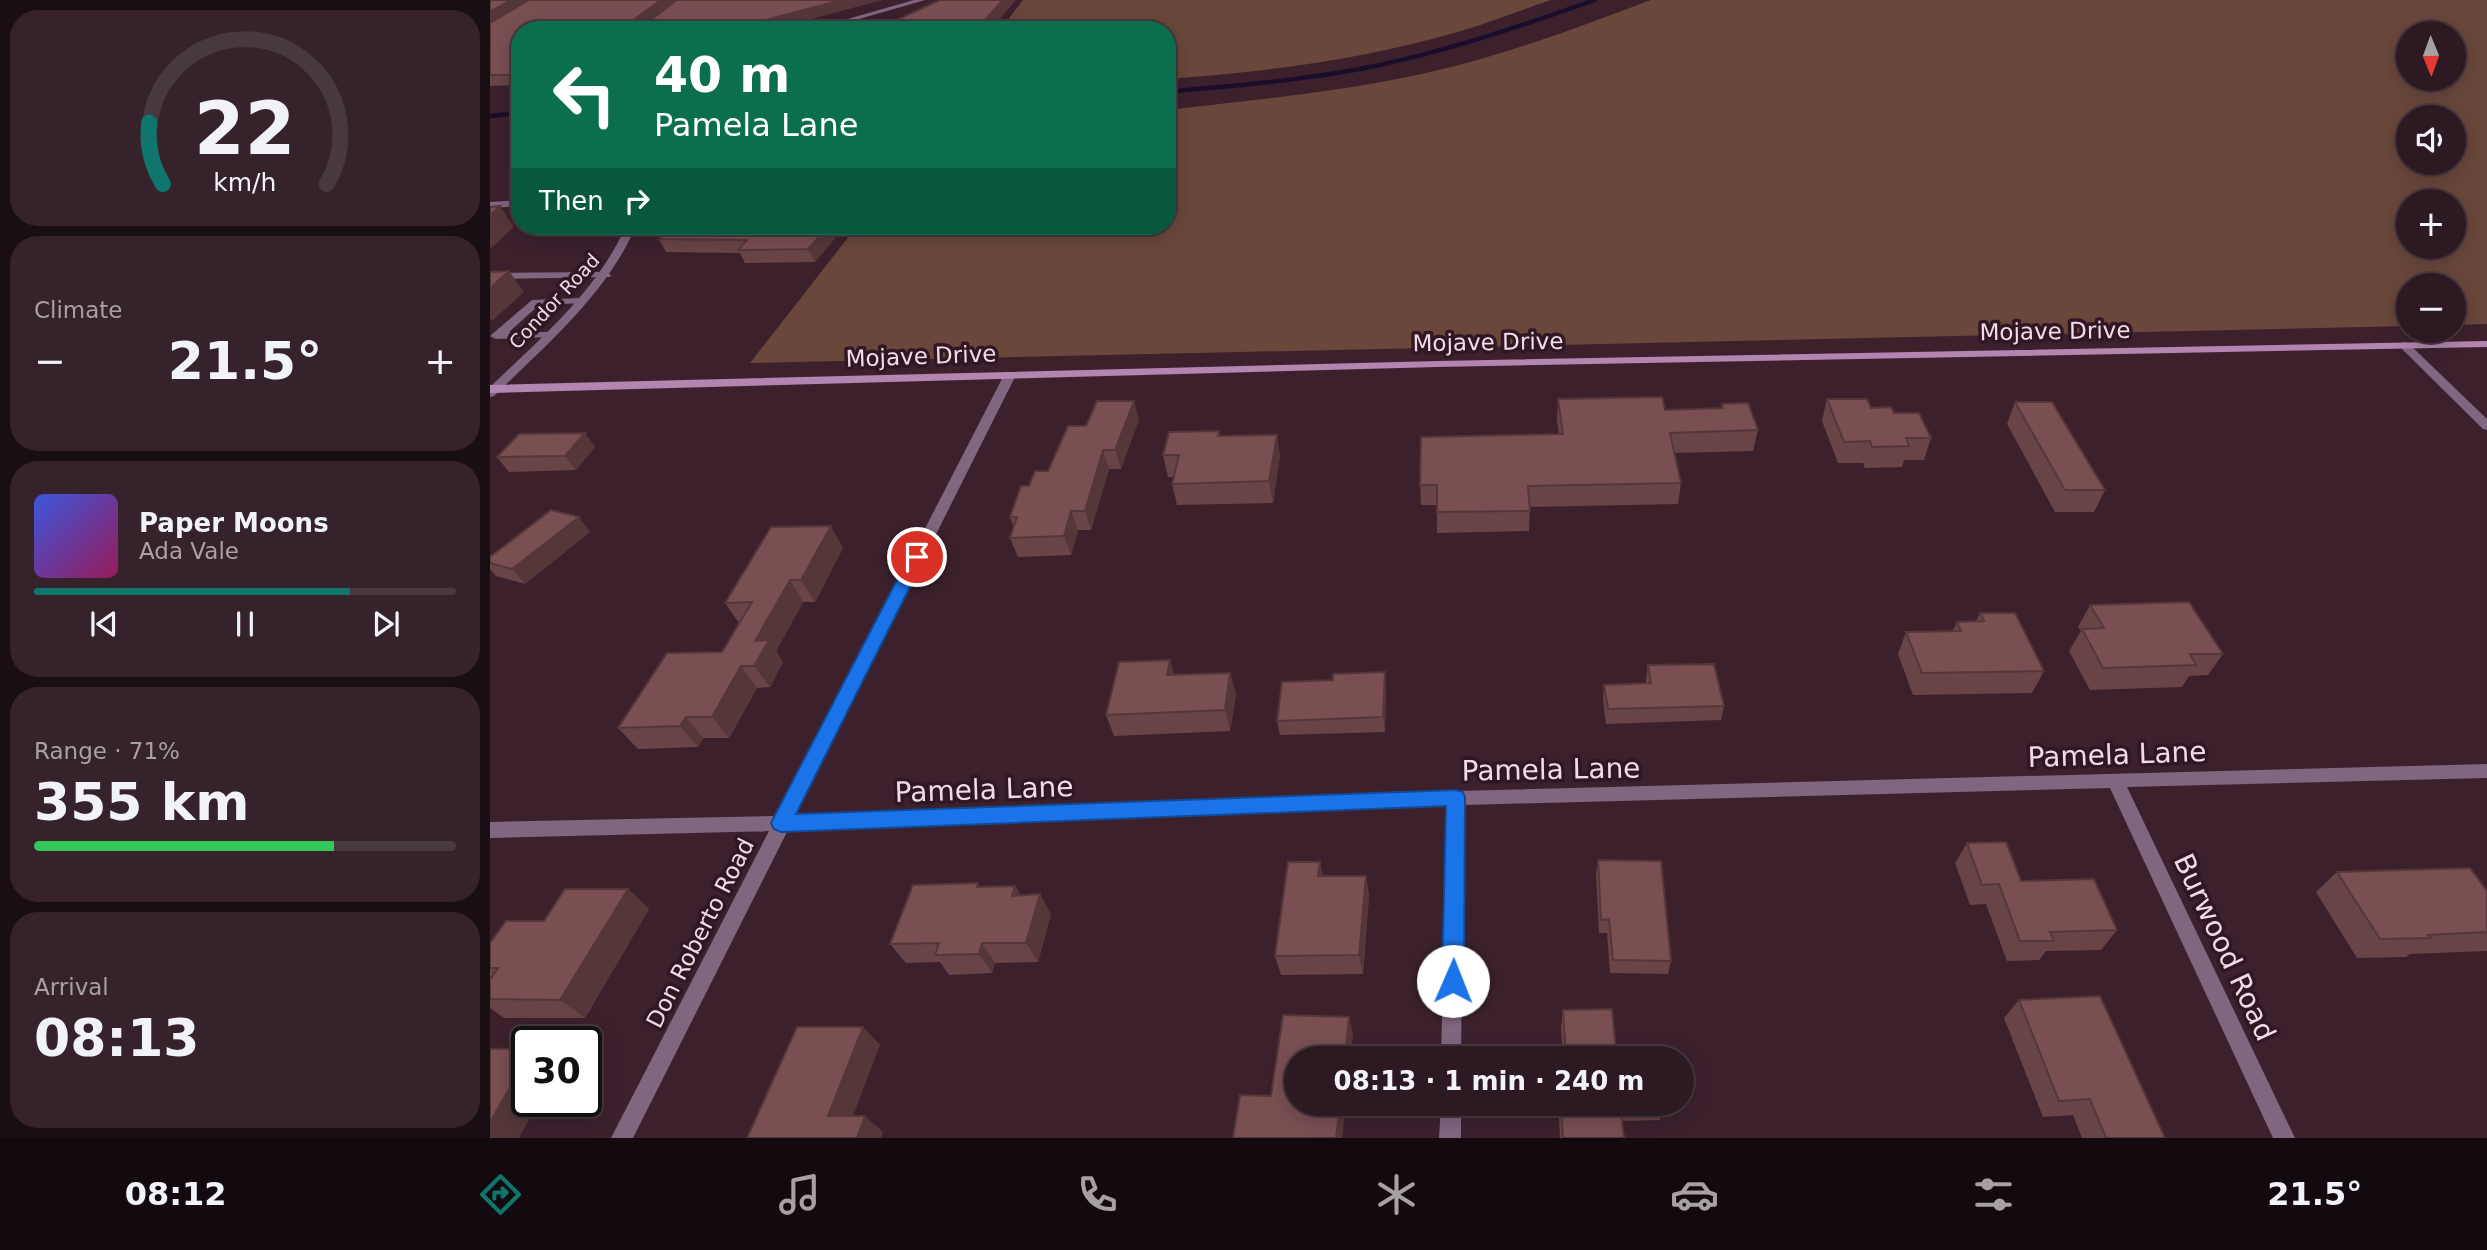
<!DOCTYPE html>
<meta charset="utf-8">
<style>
body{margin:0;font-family:"DejaVu Sans",sans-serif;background:#35222a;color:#f1f3f6;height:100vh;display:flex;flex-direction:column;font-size:26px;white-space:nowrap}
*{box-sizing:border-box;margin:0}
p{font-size:23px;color:#a7a0a5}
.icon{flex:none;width:38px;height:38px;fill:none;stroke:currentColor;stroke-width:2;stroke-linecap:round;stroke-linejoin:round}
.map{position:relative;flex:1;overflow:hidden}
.details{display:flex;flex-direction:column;gap:10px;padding:10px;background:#190e13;width:490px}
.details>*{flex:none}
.top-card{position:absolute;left:21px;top:21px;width:665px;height:214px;border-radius:28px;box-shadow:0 4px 18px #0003,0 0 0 2px #483840;background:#0b6e4f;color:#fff;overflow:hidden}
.needle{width:46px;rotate:179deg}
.fabs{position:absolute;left:1906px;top:21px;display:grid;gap:14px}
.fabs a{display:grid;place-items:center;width:70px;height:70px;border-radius:50%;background:#2d1922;box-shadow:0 4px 18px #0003,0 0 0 2px #483840;font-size:35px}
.speed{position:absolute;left:21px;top:1026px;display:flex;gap:14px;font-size:35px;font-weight:700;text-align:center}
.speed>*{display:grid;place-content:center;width:91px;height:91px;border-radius:50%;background:#2d1922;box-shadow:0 4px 18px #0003,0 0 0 2px #483840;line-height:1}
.speed .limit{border:4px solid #111;border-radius:10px;background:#fff;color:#111}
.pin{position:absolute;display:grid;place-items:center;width:60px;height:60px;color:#fff;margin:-30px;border:4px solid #fff;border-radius:50%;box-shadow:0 2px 7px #0007}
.me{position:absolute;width:77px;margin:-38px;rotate:1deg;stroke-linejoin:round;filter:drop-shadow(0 0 5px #0008)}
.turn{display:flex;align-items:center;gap:24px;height:147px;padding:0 28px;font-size:32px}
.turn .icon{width:91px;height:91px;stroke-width:2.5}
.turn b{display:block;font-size:49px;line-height:60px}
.then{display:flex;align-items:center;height:66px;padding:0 28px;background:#0003;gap:14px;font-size:26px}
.big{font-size:52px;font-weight:700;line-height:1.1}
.details .card{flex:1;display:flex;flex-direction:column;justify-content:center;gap:10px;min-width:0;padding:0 24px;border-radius:28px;background:#35222a}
.details .dial{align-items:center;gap:0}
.dial svg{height:182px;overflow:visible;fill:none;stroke:#483840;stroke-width:7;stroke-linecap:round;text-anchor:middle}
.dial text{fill:#f1f3f6;stroke:none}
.song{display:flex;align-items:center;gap:21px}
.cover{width:84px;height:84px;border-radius:10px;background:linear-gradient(135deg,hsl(230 70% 55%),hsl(330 70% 35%))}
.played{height:7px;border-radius:4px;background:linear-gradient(90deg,#0f766e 75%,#483840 75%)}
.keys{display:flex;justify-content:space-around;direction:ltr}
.heat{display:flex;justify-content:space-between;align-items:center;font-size:38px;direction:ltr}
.charge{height:10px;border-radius:5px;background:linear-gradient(90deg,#34c759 71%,#483840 0)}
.trip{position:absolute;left:794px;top:1046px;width:410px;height:70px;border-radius:35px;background:#2d1922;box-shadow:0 4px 18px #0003,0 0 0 2px #483840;font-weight:700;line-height:70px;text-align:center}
.tabs{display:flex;height:112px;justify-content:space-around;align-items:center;background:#120a0e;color:#a7a0a5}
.tabs .icon{width:49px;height:49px}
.tabs .selected{color:#0f766e}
.tabs b{font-size:32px;color:#f1f3f6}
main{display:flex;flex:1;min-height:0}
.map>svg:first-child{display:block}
</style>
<main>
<section class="details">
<div class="card dial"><svg viewBox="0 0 100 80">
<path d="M14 69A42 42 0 1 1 86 69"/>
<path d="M14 69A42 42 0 0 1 8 42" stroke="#0f766e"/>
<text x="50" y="56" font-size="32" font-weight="700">22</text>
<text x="50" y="72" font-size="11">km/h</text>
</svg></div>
<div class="card"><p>Climate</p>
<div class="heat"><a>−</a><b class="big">21.5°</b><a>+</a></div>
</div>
<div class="card">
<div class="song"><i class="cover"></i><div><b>Paper Moons</b><p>Ada Vale</p></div></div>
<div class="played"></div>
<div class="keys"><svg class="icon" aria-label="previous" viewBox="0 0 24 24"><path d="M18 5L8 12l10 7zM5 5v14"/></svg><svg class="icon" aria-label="pause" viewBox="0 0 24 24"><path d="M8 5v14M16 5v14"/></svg><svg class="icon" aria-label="next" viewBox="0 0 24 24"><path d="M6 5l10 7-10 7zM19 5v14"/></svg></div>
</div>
<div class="card"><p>Range · 71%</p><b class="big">355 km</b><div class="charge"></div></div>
<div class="card"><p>Arrival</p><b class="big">08:13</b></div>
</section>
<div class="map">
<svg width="1997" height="1138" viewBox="0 0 1997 1138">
<rect width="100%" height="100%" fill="#3c212d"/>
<path fill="#69473b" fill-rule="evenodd" d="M533,0H1061C1031,10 1001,22 971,31C876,59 776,72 677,79V30H510Z
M1161,0H1997V324L1964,325V285H1918V326L260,363L367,226H677V110C780,98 884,89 984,61C1044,44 1103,22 1161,0ZM1918,33H1964V79H1918ZM1918,117H1964V163H1918ZM1918,201H1964V247H1918Z"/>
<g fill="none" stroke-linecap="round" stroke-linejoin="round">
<path stroke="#1a0d2a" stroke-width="4.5" d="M677,92C748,85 820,80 890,65C963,49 1034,25 1105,0
M0,116L30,113"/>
<path fill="#816680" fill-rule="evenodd" d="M116,272L121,275L120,277L0,279V273Z
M91,298L95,299V303L49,305L19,332H57L63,335L61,337L6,339L0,336L42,300Z"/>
<path fill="#816680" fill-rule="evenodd" d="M424,0H435L331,30H319Z
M30,200V206L0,208V202Z
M136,226H146C116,295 57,344 4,396L0,397V387C51,338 107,291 136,226Z
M1914,342L1918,343L1997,419V430L1993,429L1910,347L1908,345Z
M520,372L526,375L305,815L966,791L1997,764V778L1637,787L1805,1138H1783L1620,788L974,805L971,1059H951L957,806L298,830L143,1138H121L279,831L0,838V822L287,816L514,375Z
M951,1104H971V1138H949Z"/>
<path fill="#b286b1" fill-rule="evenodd" d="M1997,341V347L948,367L0,393V385L948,361Z"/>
</g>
<path fill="#684447" d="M0,0H391L280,30H30V85L0,86Z
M355,226L325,262L255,263L250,253L176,252L169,239Z
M1068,399L1175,410L1231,408L1232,404L1268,430L1263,451L1185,453L1191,483L1188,504L1040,507L1039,531L947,533V505H931L930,485L1069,434L1067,420Z
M1337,399L1381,408L1404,413L1441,438L1434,460H1414L1412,467L1375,468L1373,463H1348L1332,421Z
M1525,402L1615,490L1604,512H1565L1517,424Z
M649,419L631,469H619L601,530H588L581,555L528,557L520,538L524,527L520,517L539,486L558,471L596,426Z
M729,431L730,436L790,456L783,503L687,505L682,484L683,477H678L673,455Z
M105,447L86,470L19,472L7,457Z
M100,532L35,584L6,576L0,569V557Z
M353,548L325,602H313L286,651L293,662L280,687L267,688L239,738H213L208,747L148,749L128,728L232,652L249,623L235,603Z
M1600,605L1733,654L1718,675L1699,676L1692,687L1600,690L1579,651L1591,631L1588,627Z
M1490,613L1554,671L1542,693L1423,695L1408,654L1416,632H1462L1467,622L1486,621Z
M680,660L684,675L740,673L746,694L740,731L624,736L616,715Z
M1158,665L1234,706L1231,720L1116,724L1113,699L1114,685L1156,683V680Z
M896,686L895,732L790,735L787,721Z
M1477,843L1531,881L1627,930L1611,950L1556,951L1549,960L1517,961L1496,904L1480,905L1465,863Z
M1108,860L1181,961L1178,974L1120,973L1117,933H1109L1106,874Z
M1847,872L1997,891V951L1920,954L1916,957L1867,958L1826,892Z
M833,876H876L879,896L873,974L791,975L785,956Z
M525,886L531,895L561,914L548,962L505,963L502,973L459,975L450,962L416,963L400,944L491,887Z
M138,889L159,909L95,1018H14L0,1008V943Z
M1529,1000L1675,1138H1592L1583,1115L1553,1117L1514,1018Z
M1073,1010L1126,1051L1170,1059H1073L1071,1028Z
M1070,1104H1175L1170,1120L1132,1121L1134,1138H1070L1069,1117Z"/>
<path fill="#553739" d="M21,0H43L0,26V12Z
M171,0H189L151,30L146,22V18Z
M351,0H391L280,30H250L249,27Z
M513,0H526L500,30H486Z
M241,22L244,30H231Z
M10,206L24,227L0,249V215Z
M339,226H355L325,262L318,249Z
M19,271L34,292L2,321L0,318V288Z
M644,401L649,419L631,469L625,450Z
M95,433L105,447L86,470L75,456Z
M787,435L790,456L783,503L779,481Z
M613,450L619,469L601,530L595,511Z
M581,511L588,530L581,555L574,536Z
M89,517L100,532L35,584L22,569Z
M341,526L353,548L325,602L311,580Z
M300,580L313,602L286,651L293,662L280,687L264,666L265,641Z
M680,660L686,681L677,675Z
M251,666L267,688L239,738L222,717Z
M895,672L896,686L895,732L893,717Z
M740,673L746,694L740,731L735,710Z
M196,717L213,738L208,747L190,726Z
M830,862L834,882L828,876Z
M876,876L879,896L873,974L869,955Z
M525,886L537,906L522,896Z
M138,889L159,909L95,1018L70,1000Z
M550,894L561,914L548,962L536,943Z
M492,943L505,963L502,973L489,954Z
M859,1017L863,1035L860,1059H855Z
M373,1027L390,1045L357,1132L338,1116Z
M37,1058V1101H49L29,1138H0V1122Z
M850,1104H856L852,1138H846Z
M375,1116L393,1132L391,1138H367Z"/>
<path fill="#794f52" stroke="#553739" stroke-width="2" d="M0,0H21L0,12Z
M39,0H171L146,18V22H158L187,0H351L249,27L241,22L231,30H30V75H0V23Z
M450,0H513L486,30H385Z
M10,206L0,215V207Z
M183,226H339L318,249L248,250L257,240L169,239Z
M19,271L0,288V272Z
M1172,397L1175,410L1233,408L1232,404L1258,403L1268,430L1180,433L1191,483L1038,486L1040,511L947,512V485H930L931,437L1073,434L1068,399Z
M1337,399H1377L1381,408L1401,407L1404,413H1429L1441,438H1416L1419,446L1382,447L1380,441L1354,442Z
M607,401H644L625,450H613L595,511H581L574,536L520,538L527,517H520L531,486H539L545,471H558L578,426H596Z
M1525,402H1562L1615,490H1575Z
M729,431L728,436L787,435L779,481L682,484L689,455H673L679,432Z
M95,433L75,456L7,457L29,434Z
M61,510L89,517L22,569L0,563V557Z
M341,526L311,580H300L265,641L279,640L264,666H251L222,717H196L190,726L128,728L177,653L232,652L262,602L235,603L281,527Z
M1699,602L1733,654H1700L1706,665L1613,668L1592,629L1614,628L1600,605Z
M1490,613H1525L1554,671L1432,673L1416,632L1471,631L1467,622L1494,621Z
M680,660L677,675L740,673L735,710L616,715L629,662Z
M1224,664L1234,706L1118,709L1114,685L1161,683L1158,665Z
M895,672L893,717L787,721L792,682L843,680V674Z
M1516,842L1531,881L1604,879L1627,930L1560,932L1564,941H1530L1509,884L1492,885L1477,843Z
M1108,860L1171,861L1181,961L1123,960L1119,919L1111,920Z
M798,862H830L828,876H876L869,955L785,956Z
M1980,868L1997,891V932L1938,935L1941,938L1890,939L1847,872Z
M488,883L487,887L525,886L522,896L550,894L536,943H492L489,954L445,955L449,943L400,944L423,885Z
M75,889H138L70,1000L0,999V980L8,968H0V943L16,921H54Z
M1610,996L1675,1138H1616L1600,1099L1569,1101L1529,1000Z
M1122,1009L1126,1051L1169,1050L1170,1059H1076L1073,1010Z
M793,1015L859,1017L855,1059H807V1104H850L846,1138H743L750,1095L781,1096Z
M307,1027H373L338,1116H375L367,1138H257Z
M37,1048V1058L0,1122V1049Z
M1071,1104H1130L1134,1138H1073Z"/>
<path fill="#1a73e8" stroke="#114b97" stroke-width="2" d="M427,552L435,557L306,814L966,790L973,792L975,798L974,981L971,988L963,991L955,988L952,981L956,806L291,832L284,829L281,823L284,817L419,557Z"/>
<g text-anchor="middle" stroke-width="7" stroke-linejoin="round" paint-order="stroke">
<g font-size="19" fill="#efdce4" stroke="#311724">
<text transform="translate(64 301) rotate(-47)" y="7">Condor Road</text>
</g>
<g font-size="23" fill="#efdce4" stroke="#311724">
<text transform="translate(1565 331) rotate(-1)" y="8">Mojave Drive</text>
<text transform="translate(998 342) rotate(-1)" y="8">Mojave Drive</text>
<text transform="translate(431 356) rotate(-2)" y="8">Mojave Drive</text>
<text transform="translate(210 933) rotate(-63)" y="8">Don Roberto Road</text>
</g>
<g font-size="28" fill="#efdce4" stroke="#311724">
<text transform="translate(1627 754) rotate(-2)" y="10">Pamela Lane</text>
<text transform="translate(1061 769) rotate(-1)" y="10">Pamela Lane</text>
<text transform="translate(494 789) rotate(-2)" y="10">Pamela Lane</text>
<text transform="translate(1735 947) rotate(65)" y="10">Burwood Road</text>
</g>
</g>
</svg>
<div class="fabs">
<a><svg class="needle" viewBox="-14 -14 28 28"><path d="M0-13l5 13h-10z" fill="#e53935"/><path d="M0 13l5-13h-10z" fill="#a7a0a5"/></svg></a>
<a><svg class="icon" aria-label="sound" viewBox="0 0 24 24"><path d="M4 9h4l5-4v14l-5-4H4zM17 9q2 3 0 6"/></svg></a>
<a>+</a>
<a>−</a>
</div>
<div class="speed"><div class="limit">30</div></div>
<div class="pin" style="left:427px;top:557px;background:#d93025"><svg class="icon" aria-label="arrive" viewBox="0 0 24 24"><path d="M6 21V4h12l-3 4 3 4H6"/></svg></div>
<svg class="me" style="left:963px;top:981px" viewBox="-20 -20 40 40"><circle r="19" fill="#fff"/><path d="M0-13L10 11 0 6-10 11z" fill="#1a73e8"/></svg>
<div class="trip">08:13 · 1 min · 240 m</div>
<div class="top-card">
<div class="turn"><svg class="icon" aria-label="left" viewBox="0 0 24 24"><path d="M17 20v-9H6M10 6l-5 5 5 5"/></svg><div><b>40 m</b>Pamela Lane</div></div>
<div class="then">Then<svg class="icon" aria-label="right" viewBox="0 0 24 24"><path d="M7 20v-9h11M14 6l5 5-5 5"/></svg></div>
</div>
</div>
</main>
<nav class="tabs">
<b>08:12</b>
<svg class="icon selected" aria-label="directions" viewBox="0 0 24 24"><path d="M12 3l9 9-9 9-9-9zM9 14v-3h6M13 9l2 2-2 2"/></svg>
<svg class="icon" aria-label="music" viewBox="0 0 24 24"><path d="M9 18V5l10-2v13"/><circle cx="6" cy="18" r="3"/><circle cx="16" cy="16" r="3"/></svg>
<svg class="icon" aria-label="phone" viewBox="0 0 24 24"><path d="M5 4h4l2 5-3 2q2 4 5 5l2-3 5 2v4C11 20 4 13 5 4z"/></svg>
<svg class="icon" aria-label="climate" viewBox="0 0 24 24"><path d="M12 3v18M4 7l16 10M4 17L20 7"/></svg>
<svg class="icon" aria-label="car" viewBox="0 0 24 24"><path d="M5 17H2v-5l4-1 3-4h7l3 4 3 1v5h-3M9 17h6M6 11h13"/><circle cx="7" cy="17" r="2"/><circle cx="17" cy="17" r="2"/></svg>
<svg class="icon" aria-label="filters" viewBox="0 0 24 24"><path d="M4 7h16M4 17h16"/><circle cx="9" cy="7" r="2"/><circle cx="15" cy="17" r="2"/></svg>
<b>21.5°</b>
</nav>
